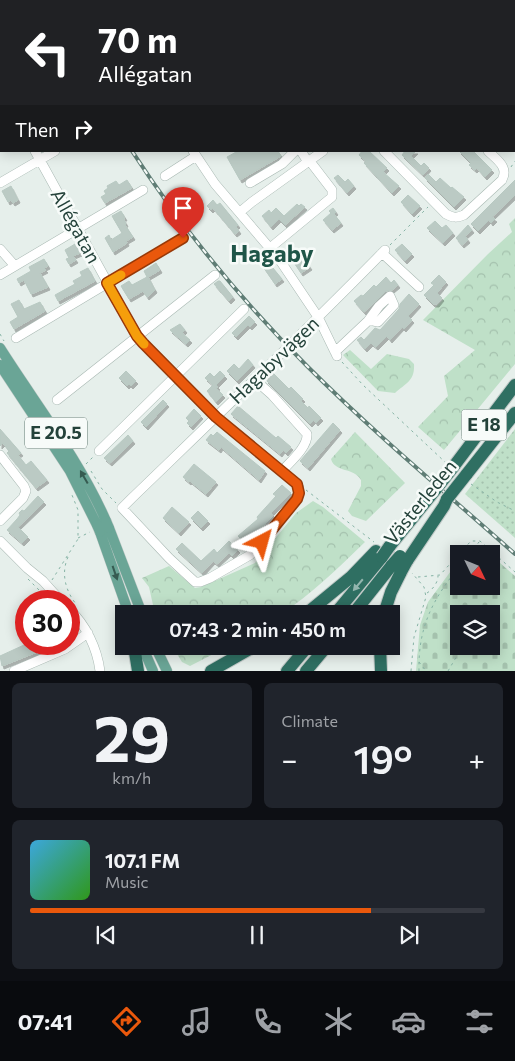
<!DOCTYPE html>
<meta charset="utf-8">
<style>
body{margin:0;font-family:Commissioner,sans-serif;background:#20242c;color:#f1f3f6;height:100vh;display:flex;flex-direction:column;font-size:19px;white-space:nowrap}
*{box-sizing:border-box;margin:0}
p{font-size:16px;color:#9ea1a6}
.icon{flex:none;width:28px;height:28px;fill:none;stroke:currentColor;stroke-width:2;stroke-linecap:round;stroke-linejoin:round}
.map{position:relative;height:671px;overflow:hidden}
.panel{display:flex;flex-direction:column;gap:12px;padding:12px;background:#0d0f14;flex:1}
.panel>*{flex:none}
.hud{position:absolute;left:0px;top:0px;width:515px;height:152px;box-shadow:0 2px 12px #0003;background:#202124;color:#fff;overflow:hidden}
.needle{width:32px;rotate:133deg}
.fabs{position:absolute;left:450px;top:545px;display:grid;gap:10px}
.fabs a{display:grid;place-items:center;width:50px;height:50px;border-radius:0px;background:#171b24;box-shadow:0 2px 12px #0003;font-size:25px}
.speed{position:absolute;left:15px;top:590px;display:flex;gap:10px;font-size:25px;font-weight:700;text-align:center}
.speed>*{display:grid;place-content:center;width:65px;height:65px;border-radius:50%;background:#171b24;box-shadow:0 2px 12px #0003;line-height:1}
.speed .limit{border:8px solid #d22;background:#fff;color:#111}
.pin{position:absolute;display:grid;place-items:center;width:42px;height:42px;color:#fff;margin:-51px -21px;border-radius:50% 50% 50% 0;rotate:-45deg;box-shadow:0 0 5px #0007}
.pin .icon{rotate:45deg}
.me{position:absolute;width:55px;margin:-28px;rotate:39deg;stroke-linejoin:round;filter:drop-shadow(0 0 4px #0008)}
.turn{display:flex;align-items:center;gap:18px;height:105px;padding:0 15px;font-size:22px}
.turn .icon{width:65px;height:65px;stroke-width:2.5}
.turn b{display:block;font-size:35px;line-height:42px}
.then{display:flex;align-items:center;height:48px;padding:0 15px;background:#0003;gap:10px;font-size:19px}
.big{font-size:38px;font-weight:600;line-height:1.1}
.panel .widget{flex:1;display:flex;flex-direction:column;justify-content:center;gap:8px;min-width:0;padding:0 18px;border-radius:8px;background:#20242c}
.panel .dial{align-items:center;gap:0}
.dial b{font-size:65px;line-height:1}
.song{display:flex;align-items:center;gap:15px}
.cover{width:60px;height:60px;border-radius:8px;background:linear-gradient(135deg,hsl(200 70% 55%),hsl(110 70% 35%))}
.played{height:5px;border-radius:2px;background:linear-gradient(90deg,#ea580c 75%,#363941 75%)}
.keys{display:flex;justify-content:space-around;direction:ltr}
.heat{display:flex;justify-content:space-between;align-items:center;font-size:28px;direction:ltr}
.panel .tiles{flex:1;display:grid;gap:12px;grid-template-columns:1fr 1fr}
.widget:last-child{grid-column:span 2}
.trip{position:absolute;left:115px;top:605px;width:285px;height:50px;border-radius:0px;background:#171b24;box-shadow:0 2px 12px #0003;font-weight:600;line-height:50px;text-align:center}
.dock{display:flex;height:80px;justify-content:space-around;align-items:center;background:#090b0e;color:#9ea1a6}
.dock .icon{width:35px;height:35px}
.dock .selected{color:#ea580c}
.dock b{font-size:22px;color:#f1f3f6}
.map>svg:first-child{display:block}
</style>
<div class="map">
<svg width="515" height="671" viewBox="0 0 515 671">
<defs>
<pattern id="forest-crowns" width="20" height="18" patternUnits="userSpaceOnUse" patternTransform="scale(1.25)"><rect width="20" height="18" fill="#bfe0c8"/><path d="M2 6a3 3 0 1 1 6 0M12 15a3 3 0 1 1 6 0" fill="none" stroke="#a4c1ad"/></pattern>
<pattern id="cemetery-stones" width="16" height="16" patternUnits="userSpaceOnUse" patternTransform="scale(1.25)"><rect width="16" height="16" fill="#bfe0c8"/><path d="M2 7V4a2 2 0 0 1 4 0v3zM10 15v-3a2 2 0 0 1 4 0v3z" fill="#a4c1ad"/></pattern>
<pattern id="park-dots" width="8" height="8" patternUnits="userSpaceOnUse" patternTransform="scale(1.25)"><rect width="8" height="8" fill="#bfe0c8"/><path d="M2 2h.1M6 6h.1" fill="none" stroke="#a4c1ad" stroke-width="1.8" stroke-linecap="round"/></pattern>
<filter id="shadow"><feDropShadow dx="2" dy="3" stdDeviation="0" flood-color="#0004"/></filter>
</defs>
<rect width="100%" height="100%" fill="#e6efeb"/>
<path fill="url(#forest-crowns)" d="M515,218V364L444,450L418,427L448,396L444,376L475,350L423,320L488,254L512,232L509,224Z
M350,350L371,369L387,354L409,359L414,364C415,381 406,383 395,393L378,391L343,355Z
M355,432L405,483L366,521L352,516L348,511L361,486V480C354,467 335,473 331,459Z
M313,501L323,507L365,542C338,568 312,594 281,614H155L149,587L142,578L169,566L195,588L201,587L255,563L296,513Z
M172,646H229L190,666L182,662Z"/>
<path fill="url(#cemetery-stones)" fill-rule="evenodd" d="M491,555L515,576V671H416L420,625L428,602L459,560V586H491ZM459,614H491V646H459Z"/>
<path fill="url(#park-dots)" d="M515,429V538L465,494Z"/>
<path fill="#bbcac4" stroke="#b8c9c2" filter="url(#shadow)" d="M238,151H278L281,156L240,180L227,157Z
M362,151H369L387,168L383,172L399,186L392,193L364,163L366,161L359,155Z
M405,151H416L411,156L421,166L424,163L429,168L423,175L402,155Z
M459,151H473L492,170L485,177L477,168L475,170L469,165L471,163Z
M428,174L436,182L440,178L451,188L452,187L464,197L454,207L425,178Z
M338,175L345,182L348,179L354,186L347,193L334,178Z
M127,180L132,188L105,203L101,197L106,194L104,191L108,188L107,186L116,181L119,185Z
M515,180V195L492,217L495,219L491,223L489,220L478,231L471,224Z
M11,186L18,200L13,203L11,200L8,202L2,191Z
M408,195L420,206L412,214L401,202Z
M213,200L217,205L220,203L238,225L236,227L239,231L235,234L213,208L211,210L207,206Z
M297,204L299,206L301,204L305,207L285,225L279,219L280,218L271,227L262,216L269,210L271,213L276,208L284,216Z
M333,208L336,212L334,214L341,223L332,230L323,220L331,213L329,211Z
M121,211L125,218H123L126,224L125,225L133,237L126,241L127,243L113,252L105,238L109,235L111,240L122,233L112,216Z
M435,221L442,228L446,225L453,233L443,243L427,228Z
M468,225L472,230L465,236L468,240L462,245L456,238Z
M75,244L80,253L73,256L76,260L69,264L66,259L69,258L65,250Z
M402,244L412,254L405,261L395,250Z
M297,250L310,267L301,273L289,255Z
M263,253L269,261L268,262L282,279L275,284L257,258Z
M44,259L48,266L44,268L46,270L40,273L48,287L31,294L24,280L19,283L17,279L31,271L29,267Z
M156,263L160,270L148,277L155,290L147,297L143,291L129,299L121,286L129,281L132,285L147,277L144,271Z
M88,268L95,281L58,301L55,295L75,284L73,281L82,276L80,272Z
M439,275L446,282L437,293L442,298L437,304H433L424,295L434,285L431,283Z
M386,277L391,283L394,280L398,285L392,290L386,291L364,312L354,301L361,295L363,296L374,285L376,287Z
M218,281H220L233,297L229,301L214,284Z
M409,294L419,304L408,316L412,320L404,329L402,327L390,340L387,336L376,347L371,343L365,349L357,340L361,337L364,340L375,328L380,330L399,309L400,304Z
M19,300L24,309L40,302L45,311L14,329L10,322L18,317L11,304Z
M249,316L255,322L250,327L248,325L236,337L232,333Z
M180,324L185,330L182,333L190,340L186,344L170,330Z
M248,359L253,365L237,381L227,371L234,364L239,369Z
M126,371L136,381L131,386L129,384L127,386L119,378Z
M220,371L225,376L216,385L218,387L216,388L223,395L216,402L207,391L213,385L205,378L210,373L214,377Z
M273,373L289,389L291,387L303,399L301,401L308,408L309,406L321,418L316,423L314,420L310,424L266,380Z
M163,400L167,404L146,427L141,422Z
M238,406L276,438L278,436L291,447L286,453L283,450L280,454L231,414Z
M194,409L201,416L191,427L187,423L189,421L186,418Z
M333,423L340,430L308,468L300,461Z
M0,429L21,453L18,455L26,465L31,461L47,480L36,488L7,453L9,451L3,443L0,446Z
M217,432L265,471L259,480L221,447L219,450L206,440L211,434L213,436Z
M128,435L133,441L110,463L104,458Z
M194,464L216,482L206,494L190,481L189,482L183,477Z
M282,485L291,493L271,513L273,515L249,542L244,537L242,540L238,536L258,519L257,517L276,496L273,494Z
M38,496L44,502L18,527L28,537L22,543L7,530L17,519L20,515L19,513L22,510L24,511Z
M172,507L189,522L179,533L163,518Z
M198,511L208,521L201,528L191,518Z
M229,541L238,550L232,556L229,553L217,564L213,561L202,573L176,549L182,543L201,561L214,549L217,553Z
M33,644H53L37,653V652L2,666L0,656L24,645L25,647Z"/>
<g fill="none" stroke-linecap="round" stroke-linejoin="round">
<g stroke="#a8b8b2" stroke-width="10">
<path id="minor" d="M99,0L100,1
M171,0L174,1
M339,0L341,1
M4,1L6,0
M129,1L131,0
M267,1L269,0
M375,1L377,0
M0,86L1,89
M35,151L137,336L216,417L294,481L299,488L297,499L250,555L210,578L200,582H195L169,558L122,508L132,498C217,416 303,334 385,250
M193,151L215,184L279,259L318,317L337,356
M301,151L308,162
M384,151L446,214C453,218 457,218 464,215L502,180C509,167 497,160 488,151
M165,176L196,156
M0,183L55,151
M250,183L282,164L295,151
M240,212L252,202L323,151
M270,248L332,197V190L309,160
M0,249L15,266
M382,253L419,287
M0,275L143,190
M16,338L183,238
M335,352L369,320L378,322L394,305L390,296L379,306L368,321
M254,379L272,395L307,434C308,447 290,462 282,471
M57,400L215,275
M99,451L244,309
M0,455L24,486L26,491L23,498L0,521
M0,541L27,568L43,581L61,601
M69,609C86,625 97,648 100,671
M14,671L65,649L88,633"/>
</g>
<g stroke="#c2cac8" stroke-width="11">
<path id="major" d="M0,348C36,405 79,459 106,521
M0,365L70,471L97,525
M109,528L142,614
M100,532L129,614
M142,646L153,671
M155,646L167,671"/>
</g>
<g stroke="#c2cac8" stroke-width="14">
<path id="highway" d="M454,466L515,385
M466,475L515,413
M389,547L436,489
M407,561L444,506L447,499
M306,614L351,577L376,551
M335,614L382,557
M353,614L392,565
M384,614L391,592L401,572
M134,646L138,671
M380,646L381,671
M211,671L255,646
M287,671L308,646
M306,671L327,646"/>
</g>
<path stroke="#86b3a5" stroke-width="1" stroke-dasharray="2.5 4" stroke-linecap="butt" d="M479,1V0
M514,117L515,119
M511,167L515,161
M390,245L428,207
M0,334L4,341
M342,362L363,385L445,462
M86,464L94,456
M91,471L102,489L116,503
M471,484L497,502L515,511
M306,490L374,542
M78,538L90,532
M459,554L471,541H480L515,572
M470,554L479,542
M68,557C61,573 65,590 76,604
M418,577L440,575L459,554
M28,579L48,599
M52,580L78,539V510L72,495
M427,593C432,590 438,583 438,576
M419,662L426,671
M411,671L414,637L426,597L424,587L412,573
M419,671C418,628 432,600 459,567
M448,671L461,649"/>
<use href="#minor" stroke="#fff" stroke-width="9"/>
<use href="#major" stroke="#6aa596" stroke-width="10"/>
<use href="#highway" stroke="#2f6f62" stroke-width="12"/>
<g stroke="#5f7d75" stroke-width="4">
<path id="rail" d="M48,0L49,1
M132,151C182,228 242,301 307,366C373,432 445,492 515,554"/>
</g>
<use href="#rail" stroke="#f7fbf9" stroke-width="2" stroke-dasharray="5.5" stroke-linecap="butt"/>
<g stroke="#c2cac8" stroke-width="11" stroke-linecap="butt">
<path id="major-bridge" d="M106,521L109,528
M97,525L100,532"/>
</g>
<g stroke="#c2cac8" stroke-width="14" stroke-linecap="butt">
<path id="highway-bridge" d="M436,489L454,466
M447,499L466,475
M382,557L389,547
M392,565L400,556
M401,572L407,561"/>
</g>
<use href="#major-bridge" stroke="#6aa596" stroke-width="10"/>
<use href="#highway-bridge" stroke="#2f6f62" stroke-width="12"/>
</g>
<defs><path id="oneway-solid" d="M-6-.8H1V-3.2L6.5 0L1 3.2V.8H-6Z" transform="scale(1.25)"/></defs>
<g fill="#365b51">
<use href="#oneway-solid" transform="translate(84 477) rotate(-120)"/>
<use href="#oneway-solid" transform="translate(115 573) rotate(71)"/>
</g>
<use fill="#93b5ae" href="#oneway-solid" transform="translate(358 585) rotate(130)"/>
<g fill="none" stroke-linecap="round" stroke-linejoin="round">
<g stroke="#983908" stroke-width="12">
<path id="route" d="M183,238L107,283L137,336L143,343L216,417L297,484L299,493L297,499L262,542"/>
</g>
<use href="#route" stroke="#ea580c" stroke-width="9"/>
<path stroke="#f59e0b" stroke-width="9" d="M121,275L107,283L137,336L144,344"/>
</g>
<g text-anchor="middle" stroke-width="5" stroke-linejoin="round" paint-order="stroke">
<g fill="#f7fbf9" stroke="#637a73" stroke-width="1">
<rect x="461.5" y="409.5" width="45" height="31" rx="4"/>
<rect x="25" y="417.5" width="62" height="31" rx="4"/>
</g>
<g font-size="18" font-weight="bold" fill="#24423a">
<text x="484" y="431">E 18</text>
<text x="56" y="439">E 20.5</text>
</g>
<g font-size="19" fill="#24423a" stroke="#f7fbf9">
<text transform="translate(76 226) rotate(61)" y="7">Allégatan</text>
<text transform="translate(274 360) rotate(-44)" y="7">Hagabyvägen</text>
<text transform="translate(420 502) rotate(-51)" y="7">Västerleden</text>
</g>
<g font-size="24" font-weight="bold" fill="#1f5548" stroke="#f7fbf9">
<text x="272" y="262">Hagaby</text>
</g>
</g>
</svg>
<div class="fabs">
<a><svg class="needle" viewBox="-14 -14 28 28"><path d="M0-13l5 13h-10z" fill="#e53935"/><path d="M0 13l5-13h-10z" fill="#9ea1a6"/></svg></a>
<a><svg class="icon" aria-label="layers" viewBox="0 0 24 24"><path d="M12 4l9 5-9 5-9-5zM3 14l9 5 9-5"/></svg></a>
</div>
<div class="speed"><div class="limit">30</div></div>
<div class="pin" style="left:183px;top:238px;background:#d93025"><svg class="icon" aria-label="arrive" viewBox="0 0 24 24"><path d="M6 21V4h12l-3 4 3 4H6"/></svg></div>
<svg class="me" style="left:262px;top:542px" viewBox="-20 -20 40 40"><path d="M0-17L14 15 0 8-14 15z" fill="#ea580c" stroke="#fff" stroke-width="4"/></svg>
<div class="trip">07:43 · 2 min · 450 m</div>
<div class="hud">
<div class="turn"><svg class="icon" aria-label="left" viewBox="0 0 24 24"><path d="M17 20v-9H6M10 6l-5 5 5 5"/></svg><div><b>70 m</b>Allégatan</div></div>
<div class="then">Then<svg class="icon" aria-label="right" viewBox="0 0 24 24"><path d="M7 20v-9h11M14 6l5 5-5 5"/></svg></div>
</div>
</div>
<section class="panel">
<div class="tiles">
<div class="widget dial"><b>29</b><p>km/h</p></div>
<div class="widget"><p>Climate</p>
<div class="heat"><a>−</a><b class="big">19°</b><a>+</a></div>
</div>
<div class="widget">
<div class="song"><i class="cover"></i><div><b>107.1 FM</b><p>Music</p></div></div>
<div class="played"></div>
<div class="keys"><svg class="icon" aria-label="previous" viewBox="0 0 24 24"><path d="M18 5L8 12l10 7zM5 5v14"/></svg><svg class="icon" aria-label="pause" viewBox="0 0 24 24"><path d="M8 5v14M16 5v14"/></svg><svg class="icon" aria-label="next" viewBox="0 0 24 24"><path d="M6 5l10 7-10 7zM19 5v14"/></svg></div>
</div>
</div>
</section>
<nav class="dock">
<b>07:41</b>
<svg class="icon selected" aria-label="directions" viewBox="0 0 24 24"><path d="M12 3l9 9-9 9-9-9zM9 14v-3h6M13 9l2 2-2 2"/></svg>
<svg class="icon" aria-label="music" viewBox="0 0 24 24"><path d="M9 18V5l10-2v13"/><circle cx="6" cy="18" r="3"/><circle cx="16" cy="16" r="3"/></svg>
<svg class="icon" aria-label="phone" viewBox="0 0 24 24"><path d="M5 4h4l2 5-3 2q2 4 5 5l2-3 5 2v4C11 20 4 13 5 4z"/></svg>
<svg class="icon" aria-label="climate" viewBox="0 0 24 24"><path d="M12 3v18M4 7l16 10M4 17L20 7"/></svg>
<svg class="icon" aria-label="car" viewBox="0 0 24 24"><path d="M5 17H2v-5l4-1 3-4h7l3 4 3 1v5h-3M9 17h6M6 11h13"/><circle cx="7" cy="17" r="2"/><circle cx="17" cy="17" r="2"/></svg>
<svg class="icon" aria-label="filters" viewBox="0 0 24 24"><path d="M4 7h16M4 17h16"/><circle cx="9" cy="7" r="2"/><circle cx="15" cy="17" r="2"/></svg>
</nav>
